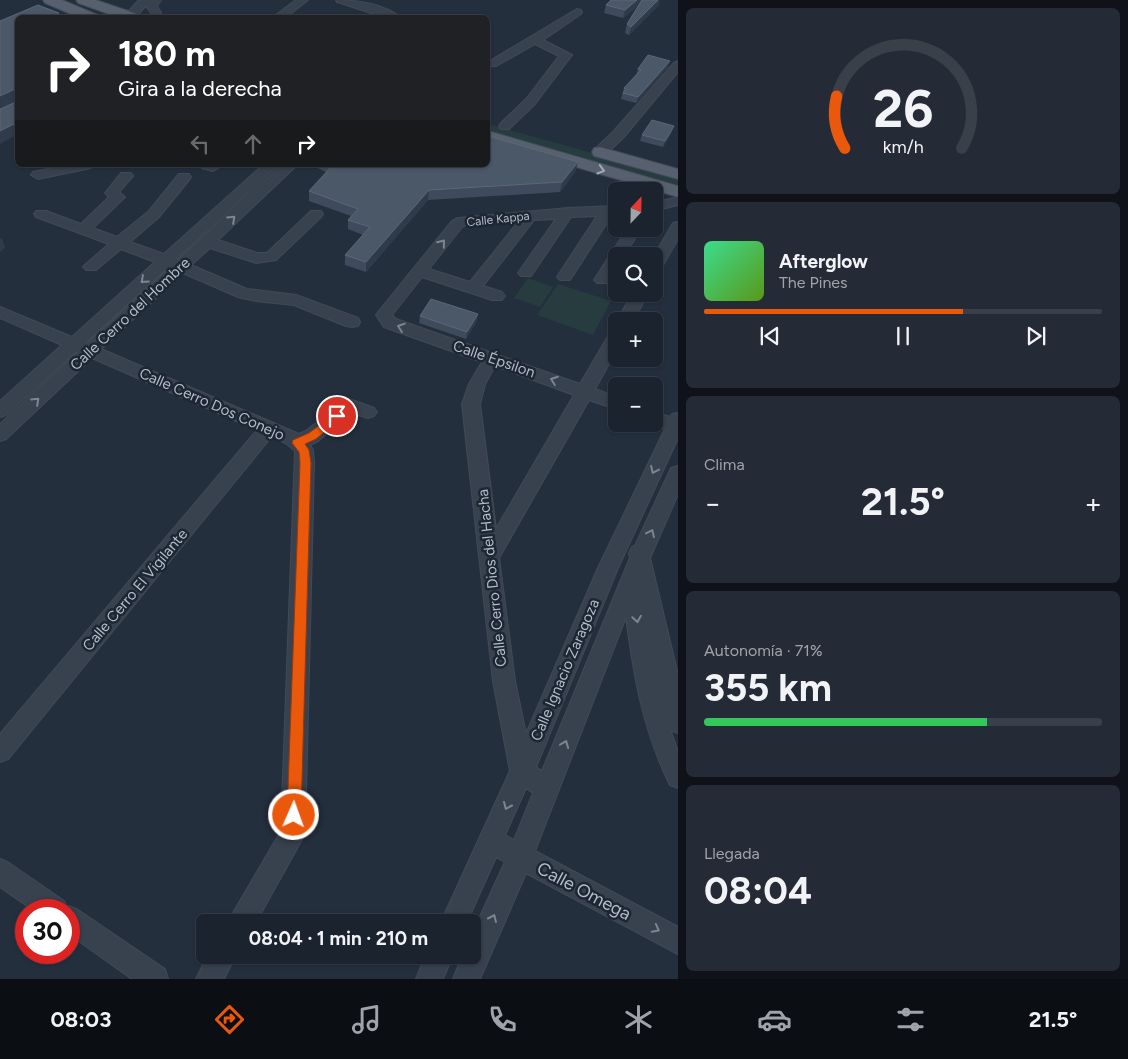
<!DOCTYPE html>
<html lang="es">
<meta charset="utf-8">
<style>
body{margin:0;font-family:Figtree,sans-serif;background:#242b36;color:#f1f3f6;height:100vh;display:flex;flex-direction:column;font-size:19px;white-space:nowrap}
*{box-sizing:border-box;margin:0}
p{font-size:16px;color:#a0a4aa}
.icon{flex:none;width:28px;height:28px;fill:none;stroke:currentColor;stroke-width:2;stroke-linecap:round;stroke-linejoin:round}
.map{position:relative;flex:1;overflow:hidden}
.sheet{display:flex;flex-direction:column;gap:8px;padding:8px;background:#0f1319;width:450px}
.sheet>*{flex:none}
.guide{position:absolute;left:15px;top:15px;width:475px;height:152px;border-radius:8px;box-shadow:0 1px 4px #0004,0 0 0 1px #39404a;background:#202124;color:#fff;overflow:hidden}
.needle{width:32px;rotate:22deg}
.fabs{position:absolute;left:608px;top:182px;display:grid;gap:10px}
.fabs a{display:grid;place-items:center;width:55px;height:55px;border-radius:8px;background:#1b232e;box-shadow:0 1px 4px #0004,0 0 0 1px #39404a;font-size:25px}
.speed{position:absolute;left:15px;top:899px;display:flex;gap:10px;font-size:25px;font-weight:700;text-align:center}
.speed>*{display:grid;place-content:center;width:65px;height:65px;border-radius:50%;background:#1b232e;box-shadow:0 1px 4px #0004,0 0 0 1px #39404a;line-height:1}
.speed .limit{border:8px solid #d22;background:#fff;color:#111}
.pin{position:absolute;display:grid;place-items:center;width:42px;height:42px;color:#fff;margin:-21px;border:2px solid #fff;border-radius:50%;box-shadow:0 1px 5px #0007}
.me{position:absolute;width:55px;margin:-28px;rotate:2deg;stroke-linejoin:round;filter:drop-shadow(0 0 4px #0008)}
.turn{display:flex;align-items:center;gap:18px;height:105px;padding:0 20px;font-size:22px}
.turn .icon{width:65px;height:65px;stroke-width:2.5}
.turn b{display:block;font-size:35px;line-height:42px}
.lanes{display:flex;align-items:center;height:48px;padding:0 20px;background:#0003;justify-content:center;gap:25px;direction:ltr}
.lanes .off{opacity:.35}
.big{font-size:38px;font-weight:700;line-height:1.1}
.sheet .widget{flex:1;display:flex;flex-direction:column;justify-content:center;gap:8px;min-width:0;padding:0 18px;border-radius:8px;background:#242b36}
.sheet .dial{align-items:center;gap:0}
.dial svg{height:130px;overflow:visible;fill:none;stroke:#39404a;stroke-width:7;stroke-linecap:round;text-anchor:middle}
.dial text{fill:#f1f3f6;stroke:none}
.song{display:flex;align-items:center;gap:15px}
.cover{width:60px;height:60px;border-radius:8px;background:linear-gradient(135deg,hsl(150 70% 55%),hsl(90 70% 35%))}
.played{height:5px;border-radius:2px;background:linear-gradient(90deg,#ea580c 65%,#39404a 65%)}
.keys{display:flex;justify-content:space-around;direction:ltr}
.heat{display:flex;justify-content:space-between;align-items:center;font-size:28px;direction:ltr}
.charge{height:8px;border-radius:4px;background:linear-gradient(90deg,#34c759 71%,#39404a 0)}
.trip{position:absolute;left:196px;top:914px;width:285px;height:50px;border-radius:8px;background:#1b232e;box-shadow:0 1px 4px #0004,0 0 0 1px #39404a;font-weight:700;line-height:50px;text-align:center}
.tab-bar{display:flex;height:80px;justify-content:space-around;align-items:center;background:#0b0e12;color:#a0a4aa}
.tab-bar .icon{width:35px;height:35px}
.tab-bar .current{color:#ea580c}
.tab-bar b{font-size:22px;color:#f1f3f6}
main{display:flex;flex:1;min-height:0}
.map>svg:first-child{display:block}
</style>
<main>
<div class="map">
<svg width="678" height="979" viewBox="0 0 678 979">
<rect width="100%" height="100%" fill="#242f3e"/>
<path fill="#263c3f" d="M488,124L678,177V187L488,132Z
M528,278L553,287L540,307L514,298Z
M558,284L611,301L593,335L537,315Z"/>
<g fill="none" stroke-linecap="round" stroke-linejoin="round">
<g stroke="#414a57" stroke-width="2">
<path id="minor" d="M139,0H161L157,6L161,13V18H150L151,13L146,6L147,4L135,18H126V14Z
M296,0H308L285,18H272Z
M336,0C356,0 385,4 401,18C379,18 359,8 337,2Z
M577,9L581,10L582,12L581,14L543,40L572,55L535,104L509,129H501L499,126L501,123L527,98L559,56L535,44L496,66H488V62Z
M678,61V72L623,138L605,155H595L593,152L595,149L613,132L674,63Z
M67,165H93L91,168L38,179L31,175L33,172Z
M200,165H218L220,167L213,171L202,168Z
M263,165H278L176,259L178,260L282,165H297L218,240L257,253H267L311,211H321L323,214L321,217L276,260L256,263L210,248L191,265L247,289L296,295L358,318L360,322L358,326L352,327L346,326L294,305L256,301L238,297L183,273L101,349L299,434L306,431L343,401L349,399L374,408L377,412L374,416L368,418L351,413L318,441L310,445L313,450L314,463L305,834L256,922H229L233,913L281,831L295,451L287,444L272,436L8,759L0,762V734L257,430L92,358L6,439L0,441V424L78,352L76,351L6,415L0,417V401L62,345L0,318V307L72,337L155,262L121,249L96,270H86L83,267L86,264L109,244L36,217L34,214L36,211H46L81,224L109,197L105,193L121,173H131L133,176L119,192L125,197L93,228L117,237L149,211L179,174H189L191,177L189,180L159,217L130,242L164,254ZM168,267L170,268L88,343L86,342Z
M678,197V205L654,211V203Z
M616,206V214L612,215L570,280H560L557,277L597,216L571,217L531,276H521L518,273L556,219L534,220L483,286L502,292L505,296L502,300H492L422,277L392,315L396,319L580,384L610,333L616,332V351L595,389L616,397V409L589,400L499,558L515,681L526,734L598,568L665,429L651,424H654V412L670,417L672,414L678,413V438L618,568L536,767L542,771L630,558L629,553L632,547L635,546L671,468L678,466V494L650,558L678,675V733L670,730L669,726L678,752V788L670,785C643,730 634,677 626,617L535,851L678,927V954L526,873L480,979H453L463,955H472V934L505,862L496,857L467,922H441L510,771L493,681L462,404L469,384L482,362L384,327L376,315L452,221L458,218L568,208ZM519,221L470,282L429,269L462,227L466,225ZM495,366L574,395L496,529L480,404L485,384ZM526,788L533,793L514,840L505,835Z
M678,222V239L659,272L654,274V256L673,223Z
M627,229H641L624,256H616V269L607,283H597L594,280Z
M632,294H648L633,321H617Z
M0,859L9,863L64,901L67,907L69,906L78,910L165,969L168,979H132L69,934V910H33L0,887Z
M208,955H236L224,979H196Z
M426,955H453L443,979H416Z"/>
</g>
<g stroke="#414a57" stroke-width="2">
<path id="major" d="M43,0H62L98,15L100,18H80L45,3Z
M76,0H96L140,15L142,18H120L78,3Z
M488,131L678,186V197L488,141Z
M600,147L678,169V179L594,156L592,152L594,148Z"/>
</g>
<use href="#minor" fill="#38414e" fill-rule="evenodd"/>
<use href="#major" fill="#56606e" fill-rule="evenodd"/>
</g>
<path fill="#3f4b5c" d="M606,5H659L629,35L625,33L627,24L639,5L623,18L604,13Z
M668,67L636,103L621,99L624,88L636,75L638,69Z
M672,132L663,147L640,141L642,135Z
M578,162L575,172L560,192L428,200L366,272L345,265V255L363,235L348,229V220L351,216L309,201V191L326,172L311,165H488Z
M420,316L477,321L466,339L419,323Z"/>
<path fill="#2f3b4b" d="M637,0H645L623,18L625,10Z
M658,0H660L659,5L629,35L631,27Z
M670,61L668,67L636,103L638,97Z
M15,89L18,101L0,108V96Z
M18,122V134L0,144V131Z
M674,126L672,132L663,147L665,141Z
M578,162L575,172L560,192L562,182Z
M429,190L428,200L366,272V262Z
M2,238L5,248L0,252V239Z
M478,314L477,321L466,339L467,332Z"/>
<path fill="#4b5868" stroke="#5c6777" d="M611,0H637L625,10L606,5Z
M642,0H658L631,27L627,24Z
M38,5L59,13L55,15L60,18H18V122L0,131V109L16,102L15,89L0,96V21Z
M648,55L670,61L638,97L623,93L626,89L624,88L641,70L638,69Z
M652,120L674,126L665,141L642,135Z
M488,136L578,162L562,182L429,190L366,262L345,255L370,227L348,220L358,209L309,191L333,165H488Z
M431,299L478,314L467,332L420,316Z"/>
<defs><path id="oneway-chevron" d="M-2-3.5L2.5 0L-2 3.5" fill="none" stroke-width="1.6" stroke-linecap="round" stroke-linejoin="round" transform="scale(1.25)"/></defs>
<use stroke="#a1aab7" href="#oneway-chevron" transform="translate(601 170) rotate(16)"/>
<g stroke="#7c8592">
<use href="#oneway-chevron" transform="translate(232 219) rotate(-43)"/>
<use href="#oneway-chevron" transform="translate(442 243) rotate(-51)"/>
<use href="#oneway-chevron" transform="translate(144 280) rotate(138)"/>
<use href="#oneway-chevron" transform="translate(401 327) rotate(-161)"/>
<use href="#oneway-chevron" transform="translate(554 380) rotate(-160)"/>
<use href="#oneway-chevron" transform="translate(36 401) rotate(-43)"/>
<use href="#oneway-chevron" transform="translate(654 470) rotate(115)"/>
<use href="#oneway-chevron" transform="translate(651 533) rotate(-65)"/>
<use href="#oneway-chevron" transform="translate(637 619) rotate(81)"/>
<use href="#oneway-chevron" transform="translate(565 744) rotate(-68)"/>
<use href="#oneway-chevron" transform="translate(507 806) rotate(114)"/>
<use href="#oneway-chevron" transform="translate(493 918) rotate(-66)"/>
<use href="#oneway-chevron" transform="translate(656 929) rotate(28)"/>
</g>
<path fill="#ea580c" stroke="#983908" d="M337,412L341,413L342,416L341,418L316,439L305,444L309,450L311,463L301,815L299,820L294,822L289,820L287,815L300,463L299,452L292,443L293,440L309,433Z"/>
<g text-anchor="middle" stroke-width="5" stroke-linejoin="round" paint-order="stroke">
<g font-size="12" fill="#b4bcc9" stroke="#1d2633">
<text transform="translate(498 219) rotate(-6)" y="4">Calle Kappa</text>
</g>
<g font-size="15" fill="#b4bcc9" stroke="#1d2633">
<text transform="translate(130 314) rotate(-43)" y="5">Calle Cerro del Hombre</text>
<text transform="translate(494 359) rotate(19)" y="5">Calle Épsilon</text>
<text transform="translate(212 404) rotate(24)" y="5">Calle Cerro Dos Conejo</text>
<text transform="translate(492 578) rotate(-96)" y="5">Calle Cerro Dios del Hacha</text>
<text transform="translate(135 590) rotate(-50)" y="5">Calle Cerro El Vigilante</text>
<text transform="translate(565 670) rotate(-67)" y="5">Calle Ignacio Zaragoza</text>
</g>
<g font-size="18" fill="#b4bcc9" stroke="#1d2633">
<text transform="translate(584 891) rotate(28)" y="6">Calle Omega</text>
</g>
</g>
</svg>
<div class="fabs">
<a><svg class="needle" viewBox="-14 -14 28 28"><path d="M0-13l5 13h-10z" fill="#e53935"/><path d="M0 13l5-13h-10z" fill="#a0a4aa"/></svg></a>
<a><svg class="icon" aria-label="search" viewBox="0 0 24 24"><circle cx="10" cy="10" r="6"/><path d="M15 15l6 6"/></svg></a>
<a>+</a>
<a>−</a>
</div>
<div class="speed"><div class="limit">30</div></div>
<div class="pin" style="left:337px;top:416px;background:#d93025"><svg class="icon" aria-label="arrive" viewBox="0 0 24 24"><path d="M6 21V4h12l-3 4 3 4H6"/></svg></div>
<svg class="me" style="left:294px;top:815px" viewBox="-20 -20 40 40"><circle r="17" fill="#ea580c" stroke="#fff" stroke-width="3"/><path d="M0-11L8 9 0 5-8 9z" fill="#fff"/></svg>
<div class="trip">08:04 · 1 min · 210 m</div>
<div class="guide">
<div class="turn"><svg class="icon" aria-label="right" viewBox="0 0 24 24"><path d="M7 20v-9h11M14 6l5 5-5 5"/></svg><div><b>180 m</b>Gira a la derecha</div></div>
<div class="lanes"><svg class="icon off" aria-label="left" viewBox="0 0 24 24"><path d="M17 20v-9H6M10 6l-5 5 5 5"/></svg><svg class="icon off" aria-label="ahead" viewBox="0 0 24 24"><path d="M12 20V5M6 11l6-6 6 6"/></svg><svg class="icon" aria-label="right" viewBox="0 0 24 24"><path d="M7 20v-9h11M14 6l5 5-5 5"/></svg></div>
</div>
</div>
<section class="sheet">
<div class="widget dial"><svg viewBox="0 0 100 80">
<path d="M14 69A42 42 0 1 1 86 69"/>
<path d="M14 69A42 42 0 0 1 9 37" stroke="#ea580c"/>
<text x="50" y="56" font-size="32" font-weight="700">26</text>
<text x="50" y="72" font-size="11">km/h</text>
</svg></div>
<div class="widget">
<div class="song"><i class="cover"></i><div><b>Afterglow</b><p>The Pines</p></div></div>
<div class="played"></div>
<div class="keys"><svg class="icon" aria-label="previous" viewBox="0 0 24 24"><path d="M18 5L8 12l10 7zM5 5v14"/></svg><svg class="icon" aria-label="pause" viewBox="0 0 24 24"><path d="M8 5v14M16 5v14"/></svg><svg class="icon" aria-label="next" viewBox="0 0 24 24"><path d="M6 5l10 7-10 7zM19 5v14"/></svg></div>
</div>
<div class="widget"><p>Clima</p>
<div class="heat"><a>−</a><b class="big">21.5°</b><a>+</a></div>
</div>
<div class="widget"><p>Autonomía · 71%</p><b class="big">355 km</b><div class="charge"></div></div>
<div class="widget"><p>Llegada</p><b class="big">08:04</b></div>
</section>
</main>
<nav class="tab-bar">
<b>08:03</b>
<svg class="icon current" aria-label="directions" viewBox="0 0 24 24"><path d="M12 3l9 9-9 9-9-9zM9 14v-3h6M13 9l2 2-2 2"/></svg>
<svg class="icon" aria-label="music" viewBox="0 0 24 24"><path d="M9 18V5l10-2v13"/><circle cx="6" cy="18" r="3"/><circle cx="16" cy="16" r="3"/></svg>
<svg class="icon" aria-label="phone" viewBox="0 0 24 24"><path d="M5 4h4l2 5-3 2q2 4 5 5l2-3 5 2v4C11 20 4 13 5 4z"/></svg>
<svg class="icon" aria-label="climate" viewBox="0 0 24 24"><path d="M12 3v18M4 7l16 10M4 17L20 7"/></svg>
<svg class="icon" aria-label="car" viewBox="0 0 24 24"><path d="M5 17H2v-5l4-1 3-4h7l3 4 3 1v5h-3M9 17h6M6 11h13"/><circle cx="7" cy="17" r="2"/><circle cx="17" cy="17" r="2"/></svg>
<svg class="icon" aria-label="filters" viewBox="0 0 24 24"><path d="M4 7h16M4 17h16"/><circle cx="9" cy="7" r="2"/><circle cx="15" cy="17" r="2"/></svg>
<b>21.5°</b>
</nav>
